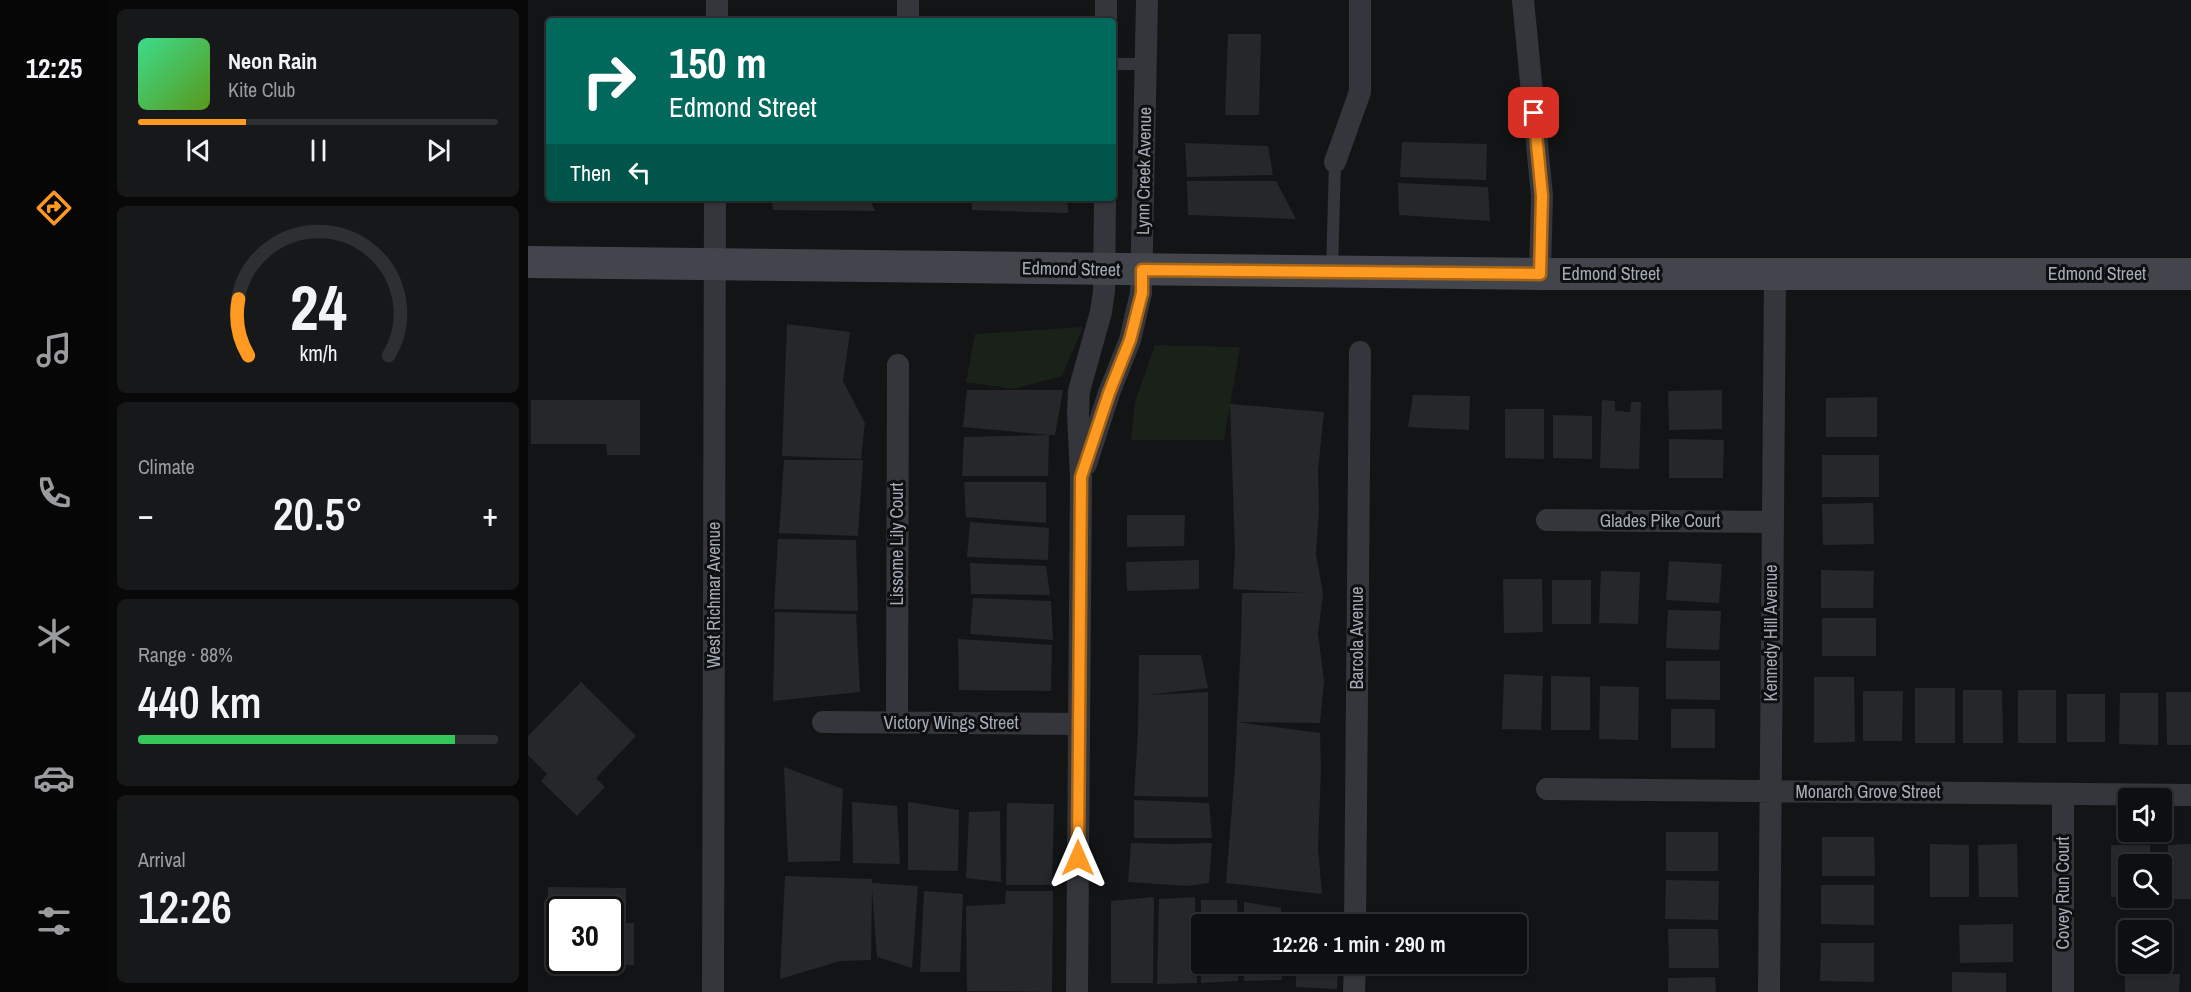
<!DOCTYPE html>
<meta charset="utf-8">
<style>
body{margin:0;font-family:"Archivo Narrow",sans-serif;background:#171819;color:#f1f3f6;height:100vh;display:flex;flex-direction:column;font-size:22px;white-space:nowrap}
*{box-sizing:border-box;margin:0}
p{font-size:20px;color:#9b9c9f}
.icon{flex:none;width:33px;height:33px;fill:none;stroke:currentColor;stroke-width:2;stroke-linecap:round;stroke-linejoin:round}
.map{position:relative;flex:1;overflow:hidden}
.sheet{display:flex;flex-direction:column;gap:9px;padding:9px;background:#080809;width:420px}
.sheet>*{flex:none}
.banner{position:absolute;left:18px;top:18px;width:570px;height:183px;border-radius:6px;box-shadow:0 2px 4px #0004,0 0 0 2px #2e2f30;background:#00695c;color:#fff;overflow:hidden}
.fabs{position:absolute;left:1590px;top:788px;display:grid;gap:12px}
.fabs a{display:grid;place-items:center;width:54px;height:54px;border-radius:6px;background:#0e0f10;box-shadow:0 2px 4px #0004,0 0 0 2px #2e2f30;font-size:30px}
.speed{position:absolute;left:18px;top:896px;display:flex;gap:12px;font-size:30px;font-weight:700;text-align:center}
.speed>*{display:grid;place-content:center;width:78px;height:78px;border-radius:50%;background:#0e0f10;box-shadow:0 2px 4px #0004,0 0 0 2px #2e2f30;line-height:1}
.speed .limit{border:3px solid #111;border-radius:9px;background:#fff;color:#111}
.pin{position:absolute;display:grid;place-items:center;width:51px;height:51px;color:#fff;margin:-26px;border-radius:12px;box-shadow:0 3px 9px #0006}
.me{position:absolute;width:66px;margin:-33px;rotate:0deg;stroke-linejoin:round;filter:drop-shadow(0 0 4px #0008)}
.turn{display:flex;align-items:center;gap:21px;height:126px;padding:0 24px;font-size:27px}
.turn .icon{width:78px;height:78px;stroke-width:2.5}
.turn b{display:block;font-size:42px;line-height:51px}
.then{display:flex;align-items:center;height:57px;padding:0 24px;background:#0003;gap:12px;font-size:22px}
.big{font-size:45px;font-weight:600;line-height:1.1}
.sheet .card{flex:1;display:flex;flex-direction:column;justify-content:center;gap:9px;min-width:0;padding:0 21px;border-radius:9px;background:#171819}
.sheet .dial{align-items:center;gap:0}
.dial svg{height:156px;overflow:visible;fill:none;stroke:#2e2f30;stroke-width:7;stroke-linecap:round;text-anchor:middle}
.dial text{fill:#f1f3f6;stroke:none}
.song{display:flex;align-items:center;gap:18px}
.cover{width:72px;height:72px;border-radius:9px;background:linear-gradient(135deg,hsl(150 70% 55%),hsl(90 70% 35%))}
.played{height:6px;border-radius:3px;background:linear-gradient(90deg,#fe9a22 30%,#2e2f30 30%)}
.keys{display:flex;justify-content:space-around;direction:ltr}
.heat{display:flex;justify-content:space-between;align-items:center;font-size:33px;direction:ltr}
.charge{height:9px;border-radius:4px;background:linear-gradient(90deg,#34c759 88%,#2e2f30 0)}
.trip{position:absolute;left:663px;top:914px;width:336px;height:60px;border-radius:6px;background:#0e0f10;box-shadow:0 2px 4px #0004,0 0 0 2px #2e2f30;font-weight:600;line-height:60px;text-align:center}
main{display:flex;flex:1;min-height:0}
.tabs{display:flex;flex-direction:column;width:108px;justify-content:space-around;align-items:center;background:#060606;color:#9b9c9f}
.tabs .icon{width:42px;height:42px}
.tabs .on{color:#fe9a22}
.tabs b{font-size:27px;color:#f1f3f6}
.map>svg:first-child{display:block}
</style>
<main>
<nav class="tabs">
<b>12:25</b>
<svg class="icon on" aria-label="directions" viewBox="0 0 24 24"><path d="M12 3l9 9-9 9-9-9zM9 14v-3h6M13 9l2 2-2 2"/></svg>
<svg class="icon" aria-label="music" viewBox="0 0 24 24"><path d="M9 18V5l10-2v13"/><circle cx="6" cy="18" r="3"/><circle cx="16" cy="16" r="3"/></svg>
<svg class="icon" aria-label="phone" viewBox="0 0 24 24"><path d="M5 4h4l2 5-3 2q2 4 5 5l2-3 5 2v4C11 20 4 13 5 4z"/></svg>
<svg class="icon" aria-label="climate" viewBox="0 0 24 24"><path d="M12 3v18M4 7l16 10M4 17L20 7"/></svg>
<svg class="icon" aria-label="car" viewBox="0 0 24 24"><path d="M5 17H2v-5l4-1 3-4h7l3 4 3 1v5h-3M9 17h6M6 11h13"/><circle cx="7" cy="17" r="2"/><circle cx="17" cy="17" r="2"/></svg>
<svg class="icon" aria-label="filters" viewBox="0 0 24 24"><path d="M4 7h16M4 17h16"/><circle cx="9" cy="7" r="2"/><circle cx="15" cy="17" r="2"/></svg>
</nav>
<section class="sheet">
<div class="card">
<div class="song"><i class="cover"></i><div><b>Neon Rain</b><p>Kite Club</p></div></div>
<div class="played"></div>
<div class="keys"><svg class="icon" aria-label="previous" viewBox="0 0 24 24"><path d="M18 5L8 12l10 7zM5 5v14"/></svg><svg class="icon" aria-label="pause" viewBox="0 0 24 24"><path d="M8 5v14M16 5v14"/></svg><svg class="icon" aria-label="next" viewBox="0 0 24 24"><path d="M6 5l10 7-10 7zM19 5v14"/></svg></div>
</div>
<div class="card dial"><svg viewBox="0 0 100 80">
<path d="M14 69A42 42 0 1 1 86 69"/>
<path d="M14 69A42 42 0 0 1 9 40" stroke="#fe9a22"/>
<text x="50" y="56" font-size="32" font-weight="700">24</text>
<text x="50" y="72" font-size="11">km/h</text>
</svg></div>
<div class="card"><p>Climate</p>
<div class="heat"><a>−</a><b class="big">20.5°</b><a>+</a></div>
</div>
<div class="card"><p>Range · 88%</p><b class="big">440 km</b><div class="charge"></div></div>
<div class="card"><p>Arrival</p><b class="big">12:26</b></div>
</section>
<div class="map">
<svg width="1663" height="992" viewBox="0 0 1663 992">
<rect width="100%" height="100%" fill="#131415"/>
<path fill="#192119" d="M555,327L534,376L485,389L438,382L447,334Z
M627,345L712,347L696,440H603L607,402Z"/>
<path fill="#262729" d="M700,34H733L731,115H697Z
M874,142L959,144L958,180L872,177Z
M657,143L740,146L745,175L659,177Z
M659,181H748L768,219L660,215Z
M870,183L960,187L962,221L871,215Z
M244,198H341L347,211L245,210Z
M444,198H539L540,213L444,210Z
M259,324L322,332L315,381L337,423L333,459L254,456Z
M439,390H535L527,435H521L520,476H434L436,437L521,435L435,427Z
M1194,390V429L1141,430L1140,391Z
M885,395L942,396L941,430L880,427Z
M1349,397V437H1298V398Z
M3,400H112V455H79L78,444H3Z
M1074,400L1087,401V411L1102,412L1103,402H1113L1111,469L1072,468Z
M702,404L796,412L790,470L791,510L788,554L795,594L790,633L796,681L792,723L709,722L792,733L793,767L790,848L794,894L698,883L707,768L709,722L713,641L714,593H776L705,589L707,552Z
M977,409H1016V459L977,458Z
M1025,415L1064,416V459L1025,458Z
M1141,439L1196,440L1195,478H1141Z
M1294,455H1351V497H1294Z
M256,460H335L330,536L251,533Z
M436,482H518V523L438,517Z
M1345,503L1346,544L1295,545L1294,504Z
M599,515H657L656,546L599,547Z
M442,522L521,528L520,560L439,557Z
M250,539L328,540L330,611L246,609Z
M671,560V589L599,591L598,562Z
M1141,561L1194,564L1191,603L1138,600Z
M442,563L518,566L522,595L443,594Z
M1293,570L1346,571L1345,608H1293Z
M1073,571L1112,572L1110,624L1071,623Z
M975,579H1014L1015,632L976,633Z
M1024,580H1063V624H1024Z
M445,598L523,601L525,640L442,634Z
M1140,610L1193,611L1191,650L1138,648Z
M247,612L328,614L332,692L245,701Z
M1294,618H1348V656H1294Z
M430,639L524,645L523,691L431,690Z
M611,655H673L680,688L619,695L680,692V797L606,796L610,731Z
M1138,661H1192V700L1138,699Z
M976,674L1015,676L1013,730L974,729Z
M1023,676L1062,677V730H1023Z
M1286,677H1326L1327,742L1286,743Z
M53,682L108,736L68,778L77,787L49,816L13,781L19,774L0,755V736Z
M1072,686L1111,687L1110,740L1071,739Z
M1387,688H1427V743H1387Z
M1435,690H1474L1475,743H1435Z
M1490,690H1528V743H1490Z
M1335,691H1375L1374,741H1335Z
M1638,692H1663V745H1639Z
M1592,693H1630V745L1591,744Z
M1539,694H1577V742H1539Z
M1143,709H1187V748H1143Z
M256,767L315,789L312,861L260,862Z
M606,800L681,803L684,838H606Z
M324,802L369,806L372,864L325,863Z
M380,802L431,810L430,871L380,870Z
M479,803L526,804L524,885H478Z
M472,811L473,882L438,878L441,812Z
M1138,832H1190V871H1138Z
M1294,837H1346L1347,876H1294Z
M603,843L644,844L684,843L681,883L660,886L600,882Z
M1402,844L1441,845V897H1402Z
M1489,844L1490,897H1451L1450,845Z
M1663,844V899H1640V845Z
M1583,845H1622V864H1600V897H1583Z
M257,876L344,879V883L390,886L384,968L349,957L344,888L343,960L312,961L252,979Z
M1138,880L1191,881L1190,920L1137,919Z
M1293,885H1346V925L1293,924Z
M20,887L98,888V923H106V965H41V960H82V909H32V926H20Z
M396,891L435,894L432,972H392Z
M478,891H525L524,992L439,991L438,906L477,904Z
M626,897L625,983H583V901Z
M667,897L669,983L629,984L631,899Z
M673,900H709L710,924H673Z
M716,902L753,908V924H716Z
M767,916L813,922V924H768Z
M1485,924V962L1432,963L1431,925Z
M1639,925V963H1634V930H1600V964H1587V926Z
M1140,929H1190L1191,968H1141Z
M1293,943H1346V982L1292,981Z
M673,963H710V981L673,983Z
M716,963H754V980L716,981Z
M768,963H810L809,989L768,987Z
M1424,972L1478,973V992H1424Z
M1597,974H1652L1651,992H1597Z
M1187,977L1188,992H1140V978Z"/>
<g fill="none" stroke-linecap="round" stroke-linejoin="round">
<path stroke="#34363b" stroke-width="12" d="M585,64H617
M804,271L807,162"/>
<path stroke="#34363b" stroke-width="22" d="M380,0V21
M995,0L1014,196L1012,274
M189,21V0
M578,21V0
M807,162L832,92V0
M558,464L581,393L602,340L613,293L619,0
M1019,520L1245,522
M295,722L551,724
M369,722L370,365
M1019,789L1661,795
M827,924L832,352
M185,992L187,198
M549,992L553,477L550,413L551,391L573,312L576,291L577,198
M826,992L827,963
M1241,992L1247,275
M1535,992V794"/>
<path stroke="#42454b" stroke-width="32" d="M0,262L1012,274H1663"/>
</g>
<g fill="none" stroke-linecap="round" stroke-linejoin="round">
<g stroke="#a56416" stroke-width="15">
<path id="route" d="M550,858L553,477L581,393L602,340L614,293V270L1012,274L1014,196L1006,113"/>
</g>
<use href="#route" stroke="#fe9a22" stroke-width="10"/>
</g>
<g text-anchor="middle" stroke-width="6" stroke-linejoin="round" paint-order="stroke">
<g font-size="18" fill="#a4acb7" stroke="#0e0f10">
<text transform="translate(616 171) rotate(-89)" y="6">Lynn Creek Avenue</text>
<text transform="translate(543 269) rotate(1)" y="6">Edmond Street</text>
<text x="1083" y="280">Edmond Street</text>
<text x="1569" y="280">Edmond Street</text>
<text x="1132" y="527">Glades Pike Court</text>
<text transform="translate(369 544) rotate(-90)" y="6">Lissome Lily Court</text>
<text transform="translate(186 595) rotate(-90)" y="6">West Richmar Avenue</text>
<text transform="translate(1243 633) rotate(-90)" y="6">Kennedy Hill Avenue</text>
<text transform="translate(829 638) rotate(-90)" y="6">Barcola Avenue</text>
<text x="423" y="729">Victory Wings Street</text>
<text x="1340" y="798">Monarch Grove Street</text>
<text transform="translate(1535 893) rotate(-90)" y="6">Covey Run Court</text>
</g>
</g>
</svg>
<div class="fabs">
<a><svg class="icon" aria-label="sound" viewBox="0 0 24 24"><path d="M4 9h4l5-4v14l-5-4H4zM17 9q2 3 0 6"/></svg></a>
<a><svg class="icon" aria-label="search" viewBox="0 0 24 24"><circle cx="10" cy="10" r="6"/><path d="M15 15l6 6"/></svg></a>
<a><svg class="icon" aria-label="layers" viewBox="0 0 24 24"><path d="M12 4l9 5-9 5-9-5zM3 14l9 5 9-5"/></svg></a>
</div>
<div class="speed"><div class="limit">30</div></div>
<div class="pin" style="left:1006px;top:113px;background:#d93025"><svg class="icon" aria-label="arrive" viewBox="0 0 24 24"><path d="M6 21V4h12l-3 4 3 4H6"/></svg></div>
<svg class="me" style="left:550px;top:858px" viewBox="-20 -20 40 40"><path d="M0-17L14 15 0 8-14 15z" fill="#fe9a22" stroke="#fff" stroke-width="4"/></svg>
<div class="trip">12:26 · 1 min · 290 m</div>
<div class="banner">
<div class="turn"><svg class="icon" aria-label="right" viewBox="0 0 24 24"><path d="M7 20v-9h11M14 6l5 5-5 5"/></svg><div><b>150 m</b>Edmond Street</div></div>
<div class="then">Then<svg class="icon" aria-label="left" viewBox="0 0 24 24"><path d="M17 20v-9H6M10 6l-5 5 5 5"/></svg></div>
</div>
</div>
</main>
